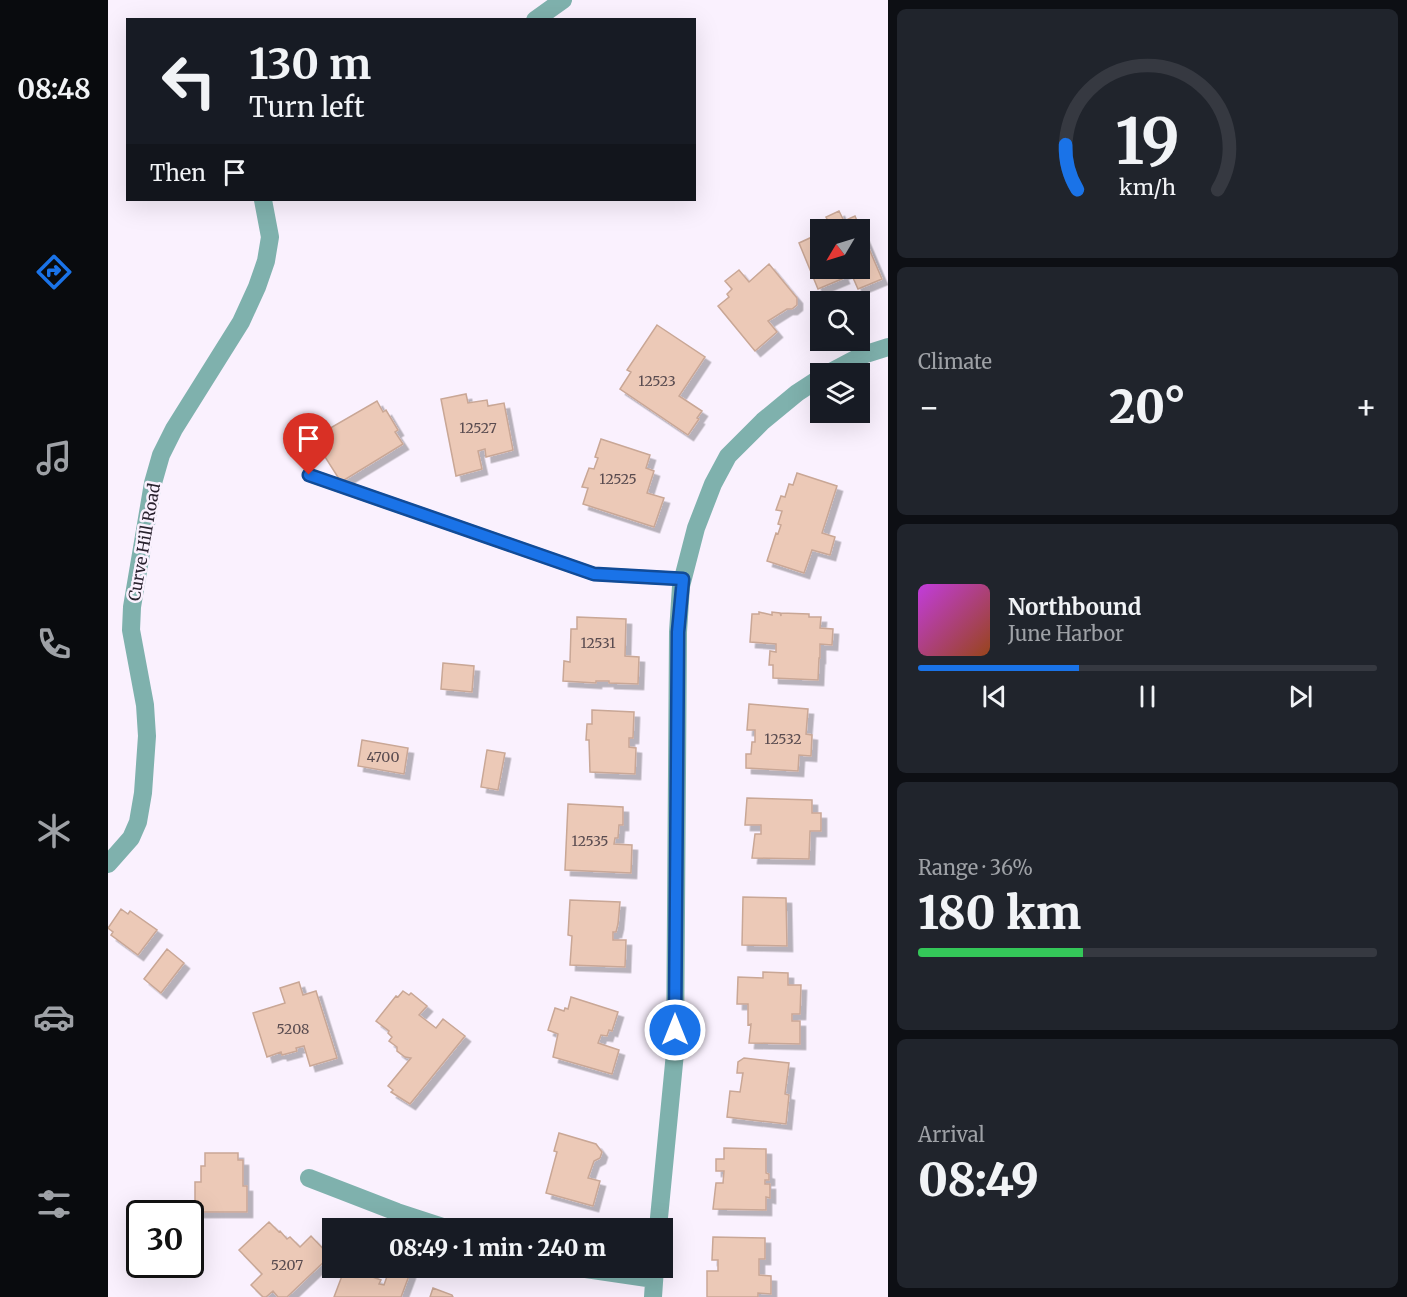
<!DOCTYPE html>
<meta charset="utf-8">
<style>
body{margin:0;font-family:Merriweather,serif;background:#20242c;color:#f1f3f6;height:100vh;display:flex;flex-direction:column;font-size:22px;white-space:nowrap}
*{box-sizing:border-box;margin:0}
p{font-size:20px;color:#9ea1a6}
.icon{flex:none;width:33px;height:33px;fill:none;stroke:currentColor;stroke-width:2;stroke-linecap:round;stroke-linejoin:round}
.map{position:relative;flex:1;overflow:hidden}
.drawer{display:flex;flex-direction:column;gap:9px;padding:9px;background:#0d0f14;width:519px}
.drawer>*{flex:none}
.guide{position:absolute;left:18px;top:18px;width:570px;height:183px;border-radius:0px;box-shadow:0 6px 24px #0002;background:#171b24;color:#f1f3f6;overflow:hidden}
.needle{width:39px;rotate:232deg}
.controls{position:absolute;left:702px;top:219px;display:grid;gap:12px}
.controls a{display:grid;place-items:center;width:60px;height:60px;border-radius:0px;background:#171b24;box-shadow:0 6px 24px #0002;font-size:30px}
.speed{position:absolute;left:18px;top:1200px;display:flex;gap:12px;font-size:30px;font-weight:700;text-align:center}
.speed>*{display:grid;place-content:center;width:78px;height:78px;border-radius:50%;background:#171b24;box-shadow:0 6px 24px #0002;line-height:1}
.speed .limit{border:3px solid #111;border-radius:9px;background:#fff;color:#111}
.pin{position:absolute;display:grid;place-items:center;width:51px;height:51px;color:#fff;margin:-62px -26px;border-radius:50% 50% 50% 0;rotate:-45deg;box-shadow:0 0 6px #0007}
.pin .icon{rotate:45deg}
.me{position:absolute;width:66px;margin:-33px;rotate:0deg;stroke-linejoin:round;filter:drop-shadow(0 0 4px #0008)}
.turn{display:flex;align-items:center;gap:21px;height:126px;padding:0 24px;font-size:27px}
.turn .icon{width:78px;height:78px;stroke-width:2.5}
.turn b{display:block;font-size:42px;line-height:51px}
.then{display:flex;align-items:center;height:57px;padding:0 24px;background:#0003;gap:12px;font-size:22px}
.big{font-size:45px;font-weight:800;line-height:1.1}
.drawer .card{flex:1;display:flex;flex-direction:column;justify-content:center;gap:9px;min-width:0;padding:0 21px;border-radius:9px;background:#20242c}
.drawer .dial{align-items:center;gap:0}
.dial svg{height:156px;overflow:visible;fill:none;stroke:#363941;stroke-width:7;stroke-linecap:round;text-anchor:middle}
.dial text{fill:#f1f3f6;stroke:none}
.song{display:flex;align-items:center;gap:18px}
.cover{width:72px;height:72px;border-radius:9px;background:linear-gradient(135deg,hsl(290 70% 55%),hsl(20 70% 35%))}
.played{height:6px;border-radius:3px;background:linear-gradient(90deg,#1a73e8 35%,#363941 35%)}
.keys{display:flex;justify-content:space-around;direction:ltr}
.heat{display:flex;justify-content:space-between;align-items:center;font-size:33px;direction:ltr}
.charge{height:9px;border-radius:4px;background:linear-gradient(90deg,#34c759 36%,#363941 0)}
.trip{position:absolute;left:214px;top:1218px;width:351px;height:60px;border-radius:0px;background:#171b24;box-shadow:0 6px 24px #0002;font-weight:800;line-height:60px;text-align:center}
main{display:flex;flex:1;min-height:0}
.menu{display:flex;flex-direction:column;width:108px;justify-content:space-around;align-items:center;background:#090b0e;color:#9ea1a6}
.menu .icon{width:42px;height:42px}
.menu .active{color:#1a73e8}
.menu b{font-size:27px;color:#f1f3f6}
.map>svg:first-child{display:block}
</style>
<main>
<nav class="menu">
<b>08:48</b>
<svg class="icon active" aria-label="directions" viewBox="0 0 24 24"><path d="M12 3l9 9-9 9-9-9zM9 14v-3h6M13 9l2 2-2 2"/></svg>
<svg class="icon" aria-label="music" viewBox="0 0 24 24"><path d="M9 18V5l10-2v13"/><circle cx="6" cy="18" r="3"/><circle cx="16" cy="16" r="3"/></svg>
<svg class="icon" aria-label="phone" viewBox="0 0 24 24"><path d="M5 4h4l2 5-3 2q2 4 5 5l2-3 5 2v4C11 20 4 13 5 4z"/></svg>
<svg class="icon" aria-label="climate" viewBox="0 0 24 24"><path d="M12 3v18M4 7l16 10M4 17L20 7"/></svg>
<svg class="icon" aria-label="car" viewBox="0 0 24 24"><path d="M5 17H2v-5l4-1 3-4h7l3 4 3 1v5h-3M9 17h6M6 11h13"/><circle cx="7" cy="17" r="2"/><circle cx="17" cy="17" r="2"/></svg>
<svg class="icon" aria-label="filters" viewBox="0 0 24 24"><path d="M4 7h16M4 17h16"/><circle cx="9" cy="7" r="2"/><circle cx="15" cy="17" r="2"/></svg>
</nav>
<div class="map">
<svg width="780" height="1297" viewBox="0 0 780 1297">
<defs>
<filter id="shadow"><feDropShadow dx="5.5" dy="5.5" stdDeviation="0" flood-color="#0004"/></filter>
</defs>
<rect width="100%" height="100%" fill="#faf1fe"/>
<path fill="#ecc9b7" stroke="#c9a796" stroke-width="1.5" fill-rule="evenodd" filter="url(#shadow)" d="M731,211L736,221L747,216L774,279L750,289L742,271L734,274L736,278L710,289L691,243L704,237L703,234L722,225L718,217ZM712,230H752V268H712Z
M661,264L689,298V305L684,309H679L660,321L669,332L647,351L610,306L621,297L619,294L624,289L617,281L631,270L641,282Z
M549,325L597,357L571,396L594,411L589,418L591,419L580,435L512,389L523,372L519,370Z
M358,394L360,403L379,400L380,406L396,403L405,450L378,457L377,449L370,451L374,469L348,476L333,399Z
M269,401L275,412L278,410L290,430L287,432L295,444L233,482L205,438Z
M493,439L542,455L538,468L546,471L539,493L556,498L546,527L475,504L480,488L474,487L481,468L486,469L490,458L487,457Z
M689,473L729,486L714,533L727,537L722,555L704,550L696,573L659,561L668,533L670,534L673,525L670,524L674,511L668,510L673,496L677,497L681,484L685,485Z
M651,612L664,615V612L672,613L673,616V613L701,614V617H713L712,628L725,629L724,645L712,644V658H711L710,680L665,678V665H661L662,651L668,652V644L642,642L644,614H651Z
M469,617L518,619L517,656L531,657L530,684L501,683V681H488V683L455,681L456,661L462,662L463,629H469Z
M335,663L366,666L364,692L333,689Z
M641,704L700,709L698,734L704,735L703,756L691,755L690,771L638,768V754H643L644,742H647V730H639Z
M484,710L526,712L525,738H521V747L528,748L527,774L482,772L481,740H478L479,724H484Z
M254,740L300,748L296,774L250,766Z
M379,750L397,753L390,790L373,787Z
M639,798L704,800V813H713V831H702L701,859L644,858L647,834H653V825H637Z
M460,804L515,807V825H511L510,838H507L506,844L524,845L523,873L457,870Z
M635,897L678,898L679,946L634,945Z
M462,900L512,902L510,924L508,932H505V940H518L517,967L462,965L464,936L460,935Z
M13,909L20,914L22,911L49,930L30,955L3,935L5,932L0,928Z
M59,949L76,963L53,993L36,979Z
M655,972L680,973V985H693L692,1014H684V1021H692V1044L641,1043L643,1024L640,1025V1004H629L630,977L655,978Z
M191,982L195,995L208,991L229,1058L202,1066L196,1046L188,1048L189,1051L174,1055L173,1052L159,1057L145,1013L177,1003L172,988Z
M295,991L301,995L303,993L319,1006L311,1015L328,1028L335,1019L357,1036L302,1104L283,1092L285,1090L280,1086L303,1058L297,1057L289,1051V1047L281,1041L284,1037L280,1033L281,1031L268,1021L288,996L290,997Z
M463,997L510,1012L504,1031L501,1030L499,1036L493,1035L490,1043L511,1050L504,1074L445,1057L450,1034L440,1030L447,1008L456,1011L457,1008L460,1009Z
M636,1058L681,1063L677,1094L681,1095L678,1124L619,1117L622,1091L632,1092L635,1073H629L630,1062Z
M451,1133L488,1144L494,1152L492,1158L486,1161L480,1178L492,1181L485,1206L438,1193L449,1152L446,1151Z
M616,1148L658,1149V1173L661,1174V1180H657V1184H662V1198L658,1197V1210L605,1209L608,1183H615L616,1171H608V1159H616Z
M97,1153H130V1160H135V1186H139V1212H87V1182H93V1166H97Z
M161,1222L171,1232L172,1231L179,1239L182,1237L192,1247L203,1236L222,1256L179,1297H170L165,1291L158,1297H155L143,1285L154,1274L131,1250Z
M605,1237L657,1238V1259H651V1275L663,1276V1294L650,1293V1297H599V1271H610V1260H604Z
M237,1268H249L264,1273L262,1276L273,1280L271,1284L276,1285L282,1268L302,1273L293,1297H226Z
M325,1288L344,1295L345,1297H322Z"/>
<g fill="none" stroke-linecap="round" stroke-linejoin="round">
<path stroke="#7fb1ad" stroke-width="14" d="M201,475L486,574L575,579"/>
<path stroke="#7fb1ad" stroke-width="18" d="M427,20L455,0
M719,374L755,355L780,347
M0,864L23,838L30,822L35,793L39,736L37,705L23,630L24,607L45,483L53,455L66,429L133,322L149,287L158,261L162,237L155,200
M201,1178L289,1212L338,1228
M550,1228L567,1053L570,632L573,586L588,528L605,484L620,456L655,421L689,393L712,378
M471,1268L546,1279
M545,1297L547,1268"/>
</g>
<g fill="none" stroke-linecap="round" stroke-linejoin="round">
<g stroke="#114b97" stroke-width="15">
<path id="route" d="M201,475L486,574L575,579L570,632L567,1030"/>
</g>
<use href="#route" stroke="#1a73e8" stroke-width="10"/>
</g>
<g text-anchor="middle" stroke-width="5" stroke-linejoin="round" paint-order="stroke">
<g font-size="14" fill="#5a4c50">
<text x="549" y="386">12523</text>
<text x="370" y="433">12527</text>
<text x="510" y="484">12525</text>
<text x="490" y="648">12531</text>
<text x="675" y="744">12532</text>
<text x="275" y="762">4700</text>
<text x="482" y="846">12535</text>
<text x="185" y="1034">5208</text>
<text x="179" y="1270">5207</text>
</g>
<g font-size="16" fill="#29222e" stroke="#faf1fe">
<text transform="translate(36 542) rotate(-80)" y="6">Curve Hill Road</text>
</g>
</g>
</svg>
<div class="controls">
<a><svg class="needle" viewBox="-14 -14 28 28"><path d="M0-13l5 13h-10z" fill="#e53935"/><path d="M0 13l5-13h-10z" fill="#9ea1a6"/></svg></a>
<a><svg class="icon" aria-label="search" viewBox="0 0 24 24"><circle cx="10" cy="10" r="6"/><path d="M15 15l6 6"/></svg></a>
<a><svg class="icon" aria-label="layers" viewBox="0 0 24 24"><path d="M12 4l9 5-9 5-9-5zM3 14l9 5 9-5"/></svg></a>
</div>
<div class="speed"><div class="limit">30</div></div>
<div class="pin" style="left:201px;top:475px;background:#d93025"><svg class="icon" aria-label="arrive" viewBox="0 0 24 24"><path d="M6 21V4h12l-3 4 3 4H6"/></svg></div>
<svg class="me" style="left:567px;top:1030px" viewBox="-20 -20 40 40"><circle r="17" fill="#1a73e8" stroke="#fff" stroke-width="3"/><path d="M0-11L8 9 0 5-8 9z" fill="#fff"/></svg>
<div class="trip">08:49 · 1 min · 240 m</div>
<div class="guide">
<div class="turn"><svg class="icon" aria-label="left" viewBox="0 0 24 24"><path d="M17 20v-9H6M10 6l-5 5 5 5"/></svg><div><b>130 m</b>Turn left</div></div>
<div class="then">Then<svg class="icon" aria-label="arrive" viewBox="0 0 24 24"><path d="M6 21V4h12l-3 4 3 4H6"/></svg></div>
</div>
</div>
<section class="drawer">
<div class="card dial"><svg viewBox="0 0 100 80">
<path d="M14 69A42 42 0 1 1 86 69"/>
<path d="M14 69A42 42 0 0 1 8 46" stroke="#1a73e8"/>
<text x="50" y="56" font-size="32" font-weight="700">19</text>
<text x="50" y="72" font-size="11">km/h</text>
</svg></div>
<div class="card"><p>Climate</p>
<div class="heat"><a>−</a><b class="big">20°</b><a>+</a></div>
</div>
<div class="card">
<div class="song"><i class="cover"></i><div><b>Northbound</b><p>June Harbor</p></div></div>
<div class="played"></div>
<div class="keys"><svg class="icon" aria-label="previous" viewBox="0 0 24 24"><path d="M18 5L8 12l10 7zM5 5v14"/></svg><svg class="icon" aria-label="pause" viewBox="0 0 24 24"><path d="M8 5v14M16 5v14"/></svg><svg class="icon" aria-label="next" viewBox="0 0 24 24"><path d="M6 5l10 7-10 7zM19 5v14"/></svg></div>
</div>
<div class="card"><p>Range · 36%</p><b class="big">180 km</b><div class="charge"></div></div>
<div class="card"><p>Arrival</p><b class="big">08:49</b></div>
</section>
</main>
